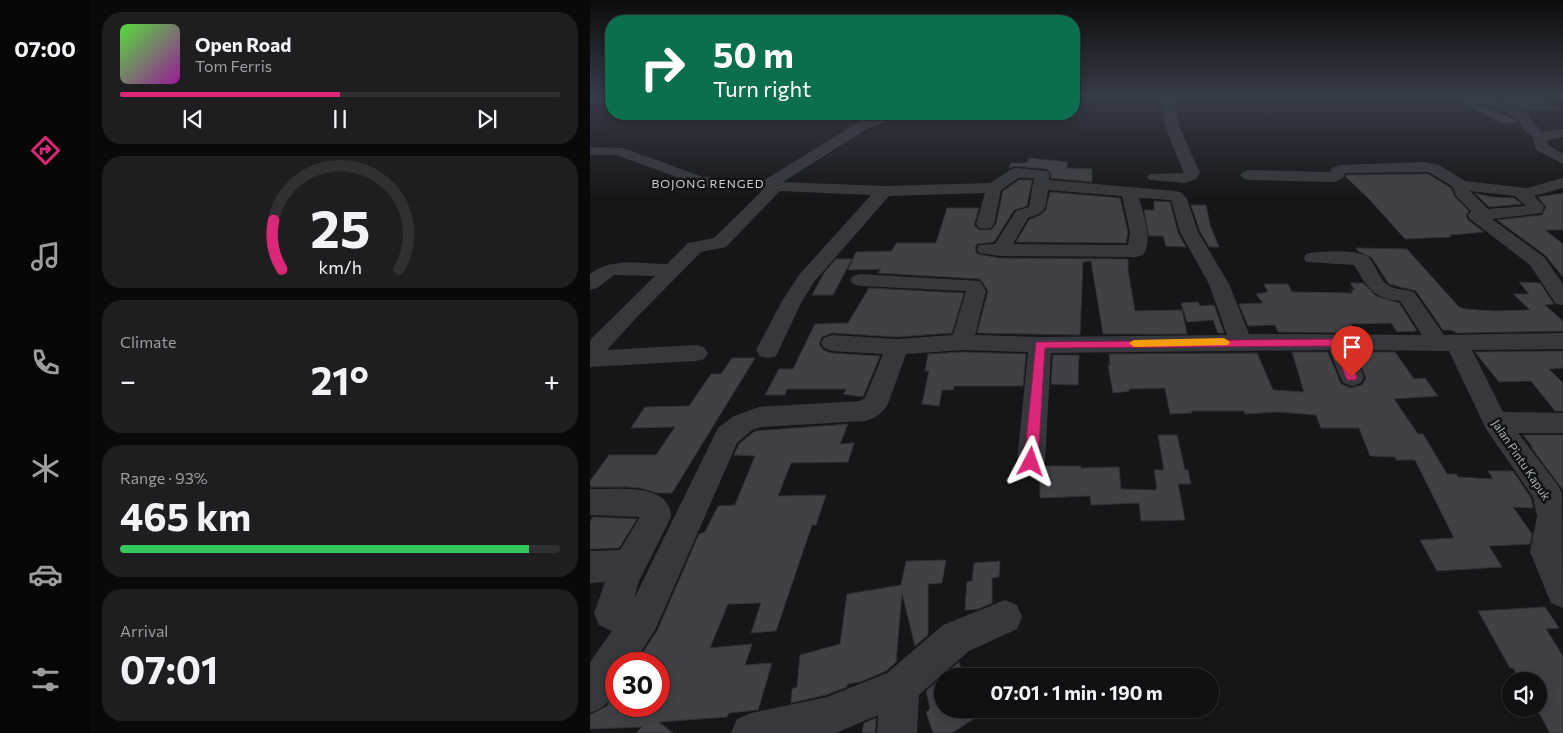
<!DOCTYPE html>
<meta charset="utf-8">
<style>
body{margin:0;font-family:Commissioner,sans-serif;background:#1e1e20;color:#f1f3f6;height:100vh;display:flex;flex-direction:column;font-size:19px;white-space:nowrap}
*{box-sizing:border-box;margin:0}
p{font-size:16px;color:#9c9d9f}
.icon{flex:none;width:28px;height:28px;fill:none;stroke:currentColor;stroke-width:2;stroke-linecap:round;stroke-linejoin:round}
.map{position:relative;flex:1;overflow:hidden}
.side{display:flex;flex-direction:column;gap:12px;padding:12px;background:#09090a;width:500px}
.side>*{flex:none}
.banner{position:absolute;left:15px;top:15px;width:475px;height:105px;border-radius:20px;box-shadow:0 2px 12px #0003,0 0 0 1px #303032;background:#0b6e4f;color:#fff;overflow:hidden}
.controls{position:absolute;left:912px;top:672px;display:grid;gap:10px}
.controls a{display:grid;place-items:center;width:45px;height:45px;border-radius:50%;background:#101012;box-shadow:0 2px 12px #0003,0 0 0 1px #303032;font-size:25px}
.speed{position:absolute;left:15px;top:652px;display:flex;gap:10px;font-size:25px;font-weight:700;text-align:center}
.speed>*{display:grid;place-content:center;width:65px;height:65px;border-radius:50%;background:#101012;box-shadow:0 2px 12px #0003,0 0 0 1px #303032;line-height:1}
.speed .limit{border:8px solid #d22;background:#fff;color:#111}
.pin{position:absolute;display:grid;place-items:center;width:42px;height:42px;color:#fff;margin:-51px -21px;border-radius:50% 50% 50% 0;rotate:-45deg;box-shadow:0 0 5px #0007}
.pin .icon{rotate:45deg}
.me{position:absolute;width:55px;margin:-28px;rotate:4deg;stroke-linejoin:round;filter:drop-shadow(0 0 4px #0008)}
.turn{display:flex;align-items:center;gap:18px;height:105px;padding:0 25px;font-size:22px}
.turn .icon{width:65px;height:65px;stroke-width:2.5}
.turn b{display:block;font-size:35px;line-height:42px}
.big{font-size:38px;font-weight:700;line-height:1.1}
.side .card{flex:1;display:flex;flex-direction:column;justify-content:center;gap:8px;min-width:0;padding:0 18px;border-radius:20px;background:#1e1e20}
.side .dial{align-items:center;gap:0}
.dial svg{height:130px;overflow:visible;fill:none;stroke:#303032;stroke-width:7;stroke-linecap:round;text-anchor:middle}
.dial text{fill:#f1f3f6;stroke:none}
.song{display:flex;align-items:center;gap:15px}
.cover{width:60px;height:60px;border-radius:8px;background:linear-gradient(135deg,hsl(110 70% 55%),hsl(300 70% 35%))}
.played{height:5px;border-radius:2px;background:linear-gradient(90deg,#db2777 50%,#303032 50%)}
.keys{display:flex;justify-content:space-around;direction:ltr}
.heat{display:flex;justify-content:space-between;align-items:center;font-size:28px;direction:ltr}
.charge{height:8px;border-radius:4px;background:linear-gradient(90deg,#34c759 93%,#303032 0)}
.trip{position:absolute;left:344px;top:668px;width:285px;height:50px;border-radius:25px;background:#101012;box-shadow:0 2px 12px #0003,0 0 0 1px #303032;font-weight:700;line-height:50px;text-align:center}
main{display:flex;flex:1;min-height:0}
.tabs{display:flex;flex-direction:column;width:90px;justify-content:space-around;align-items:center;background:#060607;color:#9c9d9f}
.tabs .icon{width:35px;height:35px}
.tabs .selected{color:#db2777}
.tabs b{font-size:22px;color:#f1f3f6}
.map>svg:first-child{display:block}
</style>
<main>
<nav class="tabs">
<b>07:00</b>
<svg class="icon selected" aria-label="directions" viewBox="0 0 24 24"><path d="M12 3l9 9-9 9-9-9zM9 14v-3h6M13 9l2 2-2 2"/></svg>
<svg class="icon" aria-label="music" viewBox="0 0 24 24"><path d="M9 18V5l10-2v13"/><circle cx="6" cy="18" r="3"/><circle cx="16" cy="16" r="3"/></svg>
<svg class="icon" aria-label="phone" viewBox="0 0 24 24"><path d="M5 4h4l2 5-3 2q2 4 5 5l2-3 5 2v4C11 20 4 13 5 4z"/></svg>
<svg class="icon" aria-label="climate" viewBox="0 0 24 24"><path d="M12 3v18M4 7l16 10M4 17L20 7"/></svg>
<svg class="icon" aria-label="car" viewBox="0 0 24 24"><path d="M5 17H2v-5l4-1 3-4h7l3 4 3 1v5h-3M9 17h6M6 11h13"/><circle cx="7" cy="17" r="2"/><circle cx="17" cy="17" r="2"/></svg>
<svg class="icon" aria-label="filters" viewBox="0 0 24 24"><path d="M4 7h16M4 17h16"/><circle cx="9" cy="7" r="2"/><circle cx="15" cy="17" r="2"/></svg>
</nav>
<section class="side">
<div class="card">
<div class="song"><i class="cover"></i><div><b>Open Road</b><p>Tom Ferris</p></div></div>
<div class="played"></div>
<div class="keys"><svg class="icon" aria-label="previous" viewBox="0 0 24 24"><path d="M18 5L8 12l10 7zM5 5v14"/></svg><svg class="icon" aria-label="pause" viewBox="0 0 24 24"><path d="M8 5v14M16 5v14"/></svg><svg class="icon" aria-label="next" viewBox="0 0 24 24"><path d="M6 5l10 7-10 7zM19 5v14"/></svg></div>
</div>
<div class="card dial"><svg viewBox="0 0 100 80">
<path d="M14 69A42 42 0 1 1 86 69"/>
<path d="M14 69A42 42 0 0 1 9 39" stroke="#db2777"/>
<text x="50" y="56" font-size="32" font-weight="700">25</text>
<text x="50" y="72" font-size="11">km/h</text>
</svg></div>
<div class="card"><p>Climate</p>
<div class="heat"><a>−</a><b class="big">21°</b><a>+</a></div>
</div>
<div class="card"><p>Range · 93%</p><b class="big">465 km</b><div class="charge"></div></div>
<div class="card"><p>Arrival</p><b class="big">07:01</b></div>
</section>
<div class="map">
<svg width="973" height="733" viewBox="0 0 973 733">
<rect width="100%" height="100%" fill="#161618"/>
<path fill="#404145" stroke="#303034" d="M858,95H874L928,122L911,123Z
M899,95H940L969,109L937,110V112Z
M439,158L478,162L476,168L502,169V182L461,178V173L457,169L425,166L419,168L421,163H437Z
M838,174L861,188L865,197L879,211L876,216L878,220L894,232L860,235L861,237L815,239L780,200L756,177V175Z
M429,180H442L437,206L424,210L404,242L387,244L385,248L387,254L410,258L538,259V271L545,311L592,310L597,334H513L501,261L493,262L490,335L387,333L398,291L390,279L288,273L291,269L258,270L266,252L302,251L306,243H346L357,208H389L384,225L389,230H401L406,224L413,191Z
M460,192L530,198L538,232L536,243L426,242L439,220L450,215L456,210Z
M885,193L902,197L924,198L932,204L899,207Z
M973,193V230H955L973,244V277L955,255L907,220L952,215L956,207L948,197Z
M564,201L580,202L588,233L596,247L576,246L573,236H559L554,210H564Z
M601,205H616L620,225L629,247H619L610,231Z
M766,248L817,249L869,307L875,309L905,311L940,310L923,294H939L929,282L950,283L964,304L955,305L973,321V331L867,333L862,330H853L826,291L799,284L782,258L768,251Z
M246,259H262L243,295H222L234,273Z
M760,283H773L786,296L809,303L827,331L807,332L801,323L761,324L766,333L688,332L685,325L658,326L649,304L673,303L666,294L678,292L674,284H698L702,292L763,293L761,290H765Z
M279,288L374,293L362,333L307,337L242,333L232,337L229,344L233,350L241,353L290,356L273,397L253,394L257,389H197L195,395H175L189,369H203L225,324L258,323Z
M608,302L610,306L624,305L634,333H628L623,320L597,322L591,303Z
M973,351V368L959,369L973,383V411H965L941,381L909,382L885,352Z
M372,352L436,354L433,386H364L363,390H352L349,406L332,404L339,371H335L338,354Z
M702,352H738L751,384L761,388L772,385L776,378L765,352H805L824,379L835,378L848,396L804,399L828,434H833L857,474H866L868,477L903,479L898,471H923L941,498L943,508L923,507L942,534L940,544L899,546L912,567L847,571L830,540L864,538L825,460H806L805,457L780,456L769,428H731L726,415L688,412L655,414L654,411H602V413L580,414L575,388L539,389L540,391L523,393L518,365H520L519,354L667,353L683,390L714,392Z
M463,355H489L488,385L461,384Z
M142,358H165L82,493H67L50,488L37,487H0V481L19,455H66L85,427L41,428L55,407L99,406L121,374H131Z
M258,424L250,444L264,443L258,462L201,463L188,496L236,495L226,525H222L186,631L161,633L171,603L138,604L120,648L162,644L155,665L182,663L168,710L139,713L137,717L69,722L83,733H46L52,727L0,729V715L17,706L26,690V706H69V664H45L67,631L109,534L115,532L128,506L145,505L165,456L144,455L149,444L165,431Z
M568,435H587L595,470H598L601,484H588L595,520L551,521L549,503L501,505L500,496L450,498V472L455,466H491V468L529,467L531,489L565,490L567,488L564,470H574Z
M933,435H973V490L941,447H943Z
M3,517L47,519L29,548L0,549V522Z
M356,560L352,583L338,584V635L325,646L312,593L306,662L296,671L270,682L257,684V687L236,695L201,703L202,689L207,687L210,655L250,644L257,594L311,585L316,561Z
M410,561L409,577L402,578V603L388,609L375,610L377,582L382,581L384,563Z
M955,607L969,628L956,629L973,656V733H960L949,713V681H931L923,668H920L888,611Z
M369,662L373,676H353Z
M352,677V709H399L362,733H343L336,712L340,709L336,691Z
M286,718L285,733H272L274,723Z"/>
<g fill="none" stroke-linecap="round" stroke-linejoin="round">
<path fill="#37383d" fill-rule="evenodd" d="M0,95L21,98V104L0,103Z
M543,95H573L584,97L589,126L610,173L606,179L595,183L560,180L557,177L560,174L594,173C586,152 571,125 574,103L549,98Z
M876,95H893L938,114L944,124L953,132L973,129V137L957,140L958,145L973,154V164L946,150L943,138L933,129L929,119Z
M292,114H308L306,117L275,130L193,182L294,186L400,183L420,170L425,168L457,171L460,174L459,180L586,191L592,193L597,199L608,232L639,284L659,334L832,335L810,301C782,298 778,288 764,265L716,262L714,258L716,254C728,251 768,249 778,257C785,263 788,276 795,283C802,290 815,289 824,292L854,335L973,333V349L882,350L913,412L973,413V433H928L967,484L972,493L973,608L961,603L940,552L947,516L943,497L896,429L859,351L762,350L774,377L771,383L762,386L753,383L739,350L461,353L455,462L451,470L441,474L431,470L427,462L438,352L372,350L316,354L298,404C292,414 285,418 275,421L171,427L162,430L147,443L65,630L43,664H26C26,690 27,702 0,713V662L22,631L9,625L4,613L15,582L0,583V551L30,550L50,517L0,515V489C26,490 80,481 81,517L49,581L44,599L128,428L144,416L169,407L270,401L275,398L293,354L242,351L234,348L231,343L234,338L242,335L307,339L363,335L376,291L270,286L263,284L260,280L263,276L270,274L390,281L396,291L385,335L450,337L637,335L619,284L590,232L581,200L549,198C553,215 564,239 553,255L546,257L410,256L389,253L387,249L389,245L405,244L426,211L439,207L444,178H428L411,190L404,224L401,228L395,229L389,228L386,224L395,193L299,196L224,282L212,301L186,356L178,358L170,356L166,350L192,301L209,275L281,195L190,191L136,247L111,252L49,315L17,350L106,345L114,347L118,353L114,359L106,361L0,367V341L2,338L65,276L24,275L7,288L0,290V274C21,257 51,264 77,264L98,243L124,238L172,191L111,186L26,155H0V147L33,148L113,177L173,181L265,124ZM458,190L532,196L540,232L538,245L423,244L438,218C458,212 455,209 458,190Z
M834,162L849,165L875,181L937,188L973,178V188L944,196L954,206L952,213L902,219L954,257L973,284V305L966,304L940,265L880,219L878,215L881,211L866,196L863,187L839,172L755,173L753,178L745,182L658,180L653,178L650,175L653,172L658,170L740,172L742,168L750,165ZM880,191L925,196L936,206L898,209Z
M415,600L427,605L432,617L427,629L379,651L329,695L327,733H287L288,715L246,733H141L147,719L161,713L237,697L297,673L353,625Z"/>
</g>
<linearGradient id="sky" x2="0" y2="1"><stop stop-color="#0c0c0d"/><stop offset="0.48" stop-color="#363c48"/><stop offset="1" stop-color="#363c48" stop-opacity="0"/></linearGradient>
<rect width="973" height="198" fill="url(#sky)"/>
<path fill="#db2777" stroke="#8e194d" d="M747,339L752,342L767,377L766,380H757L743,346L455,348L448,462L446,465L441,467L436,465L434,462L446,342Z"/>
<path fill="#f59e0b" d="M634,338L640,342L638,345L544,347L539,343L544,340Z"/>
<g text-anchor="middle" stroke-width="5" stroke-linejoin="round" paint-order="stroke">
<g font-size="12" letter-spacing="1" fill="#c9ccd4" stroke="#111113">
<text x="118" y="188">BOJONG RENGED</text>
</g>
<g font-size="12" fill="#a8adb8" stroke="#111113">
<text transform="translate(931 460) rotate(56)" y="4">Jalan Pintu Kapuk</text>
</g>
</g>
</svg>
<div class="controls">
<a><svg class="icon" aria-label="sound" viewBox="0 0 24 24"><path d="M4 9h4l5-4v14l-5-4H4zM17 9q2 3 0 6"/></svg></a>
</div>
<div class="speed"><div class="limit">30</div></div>
<div class="pin" style="left:762px;top:377px;background:#d93025"><svg class="icon" aria-label="arrive" viewBox="0 0 24 24"><path d="M6 21V4h12l-3 4 3 4H6"/></svg></div>
<svg class="me" style="left:441px;top:462px" viewBox="-20 -20 40 40"><path d="M0-17L14 15 0 8-14 15z" fill="#db2777" stroke="#fff" stroke-width="4"/></svg>
<div class="trip">07:01 · 1 min · 190 m</div>
<div class="banner">
<div class="turn"><svg class="icon" aria-label="right" viewBox="0 0 24 24"><path d="M7 20v-9h11M14 6l5 5-5 5"/></svg><div><b>50 m</b>Turn right</div></div>
</div>
</div>
</main>
